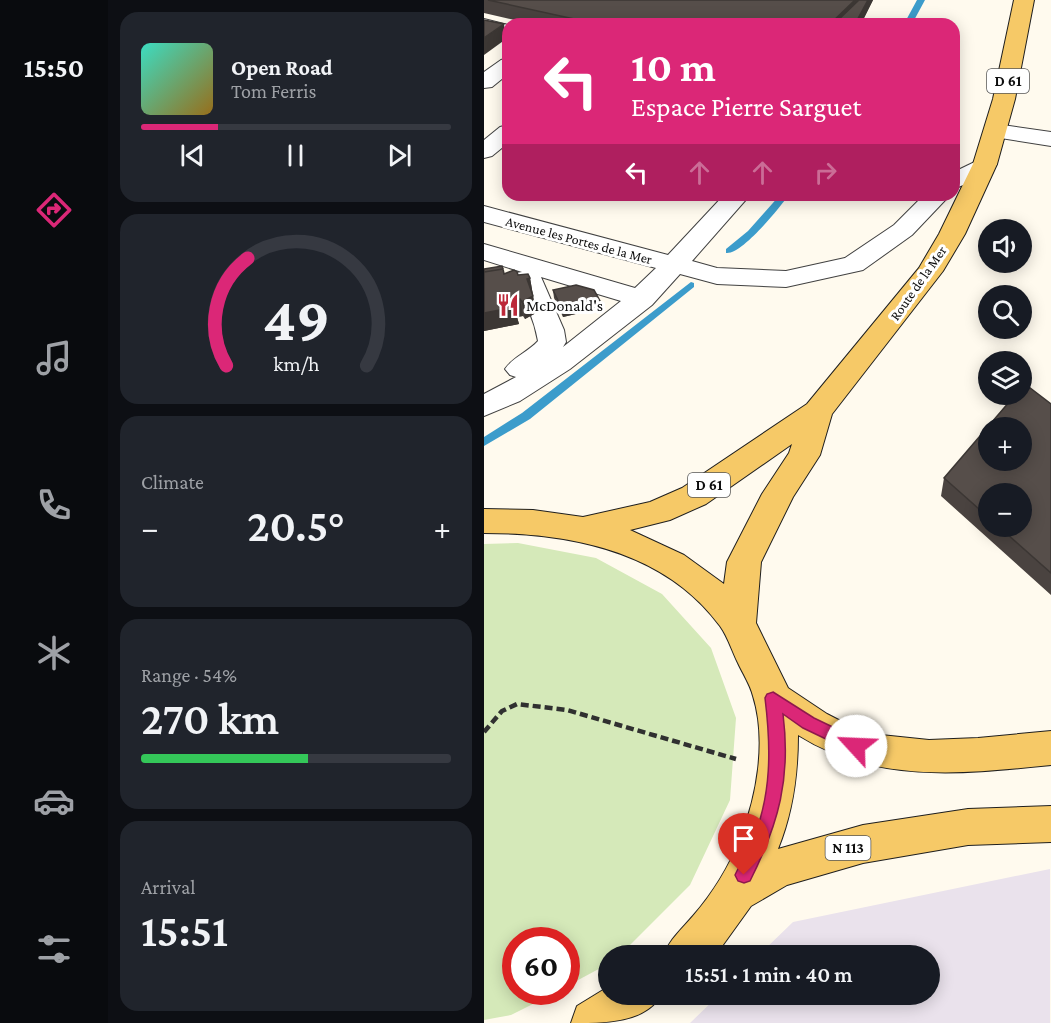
<!DOCTYPE html>
<meta charset="utf-8">
<style>
body{margin:0;font-family:"Crimson Pro",serif;background:#20242c;color:#f1f3f6;height:100vh;display:flex;flex-direction:column;font-size:22px;white-space:nowrap}
*{box-sizing:border-box;margin:0}
p{font-size:20px;color:#9ea1a6}
.icon{flex:none;width:33px;height:33px;fill:none;stroke:currentColor;stroke-width:2;stroke-linecap:round;stroke-linejoin:round}
.map{position:relative;flex:1;overflow:hidden}
.details{display:flex;flex-direction:column;gap:12px;padding:12px;background:#0d0f14;width:376px}
.details>*{flex:none}
.banner{position:absolute;left:18px;top:18px;width:458px;height:183px;border-radius:18px;box-shadow:0 3px 15px #0003;background:#db2777;color:#fff;overflow:hidden}
.buttons{position:absolute;left:494px;top:219px;display:grid;gap:12px}
.buttons a{display:grid;place-items:center;width:54px;height:54px;border-radius:50%;background:#171b24;box-shadow:0 3px 15px #0003;font-size:30px}
.speed{position:absolute;left:18px;top:927px;display:flex;gap:12px;font-size:30px;font-weight:700;text-align:center}
.speed>*{display:grid;place-content:center;width:78px;height:78px;border-radius:50%;background:#171b24;box-shadow:0 3px 15px #0003;line-height:1}
.speed .limit{border:9px solid #d22;background:#fff;color:#111}
.pin{position:absolute;display:grid;place-items:center;width:51px;height:51px;color:#fff;margin:-62px -26px;border-radius:50% 50% 50% 0;rotate:-45deg;box-shadow:0 0 6px #0007}
.pin .icon{rotate:45deg}
.me{position:absolute;width:66px;margin:-33px;rotate:295deg;stroke-linejoin:round;filter:drop-shadow(0 0 4px #0008)}
.turn{display:flex;align-items:center;gap:21px;height:126px;padding:0 30px;font-size:27px}
.turn .icon{width:78px;height:78px;stroke-width:2.5}
.turn b{display:block;font-size:42px;line-height:51px}
.lanes{display:flex;align-items:center;height:57px;padding:0 30px;background:#0003;justify-content:center;gap:30px;direction:ltr}
.lanes .off{opacity:.35}
.big{font-size:45px;font-weight:600;line-height:1.1}
.details .card{flex:1;display:flex;flex-direction:column;justify-content:center;gap:9px;min-width:0;padding:0 21px;border-radius:18px;background:#20242c}
.details .dial{align-items:center;gap:0}
.dial svg{height:156px;overflow:visible;fill:none;stroke:#363941;stroke-width:7;stroke-linecap:round;text-anchor:middle}
.dial text{fill:#f1f3f6;stroke:none}
.song{display:flex;align-items:center;gap:18px}
.cover{width:72px;height:72px;border-radius:9px;background:linear-gradient(135deg,hsl(170 70% 55%),hsl(40 70% 35%))}
.played{height:6px;border-radius:3px;background:linear-gradient(90deg,#db2777 25%,#363941 25%)}
.keys{display:flex;justify-content:space-around;direction:ltr}
.heat{display:flex;justify-content:space-between;align-items:center;font-size:33px;direction:ltr}
.charge{height:9px;border-radius:4px;background:linear-gradient(90deg,#34c759 54%,#363941 0)}
.trip{position:absolute;left:114px;top:945px;width:342px;height:60px;border-radius:30px;background:#171b24;box-shadow:0 3px 15px #0003;font-weight:600;line-height:60px;text-align:center}
main{display:flex;flex:1;min-height:0}
.dock{display:flex;flex-direction:column;width:108px;justify-content:space-around;align-items:center;background:#090b0e;color:#9ea1a6}
.dock .icon{width:42px;height:42px}
.dock .current{color:#db2777}
.dock b{font-size:27px;color:#f1f3f6}
.map>svg:first-child{display:block}
</style>
<main>
<nav class="dock">
<b>15:50</b>
<svg class="icon current" aria-label="directions" viewBox="0 0 24 24"><path d="M12 3l9 9-9 9-9-9zM9 14v-3h6M13 9l2 2-2 2"/></svg>
<svg class="icon" aria-label="music" viewBox="0 0 24 24"><path d="M9 18V5l10-2v13"/><circle cx="6" cy="18" r="3"/><circle cx="16" cy="16" r="3"/></svg>
<svg class="icon" aria-label="phone" viewBox="0 0 24 24"><path d="M5 4h4l2 5-3 2q2 4 5 5l2-3 5 2v4C11 20 4 13 5 4z"/></svg>
<svg class="icon" aria-label="climate" viewBox="0 0 24 24"><path d="M12 3v18M4 7l16 10M4 17L20 7"/></svg>
<svg class="icon" aria-label="car" viewBox="0 0 24 24"><path d="M5 17H2v-5l4-1 3-4h7l3 4 3 1v5h-3M9 17h6M6 11h13"/><circle cx="7" cy="17" r="2"/><circle cx="17" cy="17" r="2"/></svg>
<svg class="icon" aria-label="filters" viewBox="0 0 24 24"><path d="M4 7h16M4 17h16"/><circle cx="9" cy="7" r="2"/><circle cx="15" cy="17" r="2"/></svg>
</nav>
<section class="details">
<div class="card">
<div class="song"><i class="cover"></i><div><b>Open Road</b><p>Tom Ferris</p></div></div>
<div class="played"></div>
<div class="keys"><svg class="icon" aria-label="previous" viewBox="0 0 24 24"><path d="M18 5L8 12l10 7zM5 5v14"/></svg><svg class="icon" aria-label="pause" viewBox="0 0 24 24"><path d="M8 5v14M16 5v14"/></svg><svg class="icon" aria-label="next" viewBox="0 0 24 24"><path d="M6 5l10 7-10 7zM19 5v14"/></svg></div>
</div>
<div class="card dial"><svg viewBox="0 0 100 80">
<path d="M14 69A42 42 0 1 1 86 69"/>
<path d="M14 69A42 42 0 0 1 25 14" stroke="#db2777"/>
<text x="50" y="56" font-size="32" font-weight="700">49</text>
<text x="50" y="72" font-size="11">km/h</text>
</svg></div>
<div class="card"><p>Climate</p>
<div class="heat"><a>−</a><b class="big">20.5°</b><a>+</a></div>
</div>
<div class="card"><p>Range · 54%</p><b class="big">270 km</b><div class="charge"></div></div>
<div class="card"><p>Arrival</p><b class="big">15:51</b></div>
</section>
<div class="map">
<svg width="567" height="1023" viewBox="0 0 567 1023">
<rect width="100%" height="100%" fill="#fffaee"/>
<path fill="#eae2ec" d="M566,869V1023H206L235,995L446,994V956L275,955L309,922Z"/>
<path fill="#d5e9b9" d="M34,543L112,558L178,594L227,648L252,718L246,800L206,885L136,955L124,956V964L83,986L82,940H32V992H73L27,1015L0,1020V544Z"/>
<g fill="none" stroke-linecap="round" stroke-linejoin="round">
<path fill="#3c9ccb" fill-rule="evenodd" d="M433,0H441L428,24H420Z
M296,195H305C295,208 258,255 242,253V249L264,231Z
M207,282L210,283V287L46,419L0,446V437L38,413Z"/>
<g stroke="#414141" stroke-width="2">
<path id="minor" d="M0,19L24,25V37L0,31Z
M24,58V74L8,87L0,88V72L17,60Z
M512,124L567,132V146L504,136L501,131L504,126Z
M24,125V143L8,156L0,158V140L16,127Z
M501,157L509,159L513,164C505,175 483,185 470,188V172Z
M240,195H266L208,261L233,268L302,271L361,258L410,225L440,195H466L428,235L379,270L302,287L233,284L196,274L168,305L86,369L36,401L0,416V394L32,377L26,375L21,369C29,357 44,352 54,341C50,318 40,297 28,279L32,273L38,272L0,260V244L151,288L172,268L0,222V206L184,255ZM57,277L137,301L79,347L82,342L80,330Z"/>
</g>
<g stroke="#1f1f1f" stroke-width="2">
<path id="major" d="M530,0H550L531,99L513,164L481,234L459,271L348,414L336,455L309,497L277,562L272,623L304,688L343,714L374,730L397,735L445,740L494,738L567,731V765C479,774 392,784 314,735C314,775 309,812 294,849L379,825L484,809L567,806V842L484,845L379,863L303,885L267,906L231,956H179C186,939 197,930 209,916C228,894 245,867 256,839C273,796 283,741 269,696C266,684 259,674 254,663C248,651 244,637 236,626C181,551 87,533 0,533V509L49,510L99,517L166,502L198,488L323,404L435,268L455,234L489,164L509,99ZM308,444L305,453L278,494L243,562L240,584L200,555L146,530L186,520L222,504Z
M124,987V994H178C161,1023 123,1023 87,1023L93,1006Z"/>
</g>
<path stroke="#303030" stroke-width="4.5" stroke-dasharray="8 4" stroke-linecap="butt" d="M0,732L18,711L33,704L83,710L252,759"/>
<use href="#minor" fill="#fff" fill-rule="evenodd"/>
<use href="#major" fill="#f6c967" fill-rule="evenodd"/>
</g>
<path fill="#4a4340" fill-rule="evenodd" d="M0,0H389L377,24H48L0,13Z
M0,269L46,278L52,313L41,319L39,316L33,317L35,324L0,331Z
M69,290L116,301L117,308L79,317L70,298Z
M567,404V595L457,496L460,478ZM504,494L537,526H504Z"/>
<path fill="#3c3734" d="M371,0H389L377,24H346Z
M20,24L22,39L0,55V38Z
M46,278L49,295L43,279Z
M49,296L52,313L41,319L38,302Z
M36,299L39,316L33,317L35,324L0,331V313L30,300Z
M116,301L117,308L79,317L78,309Z"/>
<path fill="#564e4a" stroke="#3c3734" stroke-width="1.5" fill-rule="evenodd" d="M4,0H371L346,24H113Z
M375,0H384L371,24H350Z
M0,20L20,24L0,38Z
M18,266L19,269L0,272V269Z
M19,269L20,274L30,270L33,272L34,275L44,274L46,278L43,279L49,296L38,302L36,299L30,300L32,307L0,313V272Z
M92,285L110,290L116,301L78,309L69,290Z
M541,384L567,404V573L514,526H537V494H504V517L460,478L532,394H537V389ZM504,428H537V460H504Z"/>
<path fill="#db2777" stroke="#8e194d" stroke-width="1.5" d="M289,692L330,718L378,741L380,746L378,751L372,753L367,751L319,728L299,714C307,778 295,823 266,881L260,883L254,881L251,875C256,864 263,853 268,842C288,795 287,747 281,698L283,694Z"/>
<defs>
<g id="restaurant-bare" transform="scale(1.8)"><path d="M-5-6h1v4h1v-4h1v4h1v-4h1v5L-1.5 .5V6h-2V.5L-5-1ZM5-6V6H3V1.5H1.5Q1.5-4 5-6Z" fill="#bc2839" stroke="#fff" stroke-width="2.5" paint-order="stroke"/></g>
</defs>
<g fill-rule="evenodd">
<use href="#restaurant-bare" x="24" y="305"/>
</g>
<g text-anchor="middle" stroke-width="6" stroke-linejoin="round" paint-order="stroke">
<g font-size="14" fill="#0e0e0e" stroke="#fff">
<text transform="translate(95 240) rotate(15)" y="5">Avenue les Portes de la Mer</text>
<text transform="translate(434 283) rotate(-55)" y="5">Route de la Mer</text>
</g>
<g fill="#fff" stroke="#565656" stroke-width="1.5">
<rect x="503" y="69" width="42" height="24" rx="4.5"/>
<rect x="204" y="473" width="42" height="24" rx="4.5"/>
<rect x="341.5" y="836" width="45" height="24" rx="4.5"/>
</g>
<g font-size="15" font-weight="bold" fill="#0e0e0e">
<text x="524" y="86">D 61</text>
<text x="225" y="490">D 61</text>
<text x="364" y="853">N 113</text>
</g>
<g font-size="16" fill="#0e0e0e" stroke="#fff" text-anchor="start">
<text x="42" y="311">McDonald's</text>
</g>
</g>
</svg>
<div class="buttons">
<a><svg class="icon" aria-label="sound" viewBox="0 0 24 24"><path d="M4 9h4l5-4v14l-5-4H4zM17 9q2 3 0 6"/></svg></a>
<a><svg class="icon" aria-label="search" viewBox="0 0 24 24"><circle cx="10" cy="10" r="6"/><path d="M15 15l6 6"/></svg></a>
<a><svg class="icon" aria-label="layers" viewBox="0 0 24 24"><path d="M12 4l9 5-9 5-9-5zM3 14l9 5 9-5"/></svg></a>
<a>+</a>
<a>−</a>
</div>
<div class="speed"><div class="limit">60</div></div>
<div class="pin" style="left:260px;top:875px;background:#d93025"><svg class="icon" aria-label="arrive" viewBox="0 0 24 24"><path d="M6 21V4h12l-3 4 3 4H6"/></svg></div>
<svg class="me" style="left:372px;top:746px" viewBox="-20 -20 40 40"><circle r="19" fill="#fff"/><path d="M0-13L10 11 0 6-10 11z" fill="#db2777"/></svg>
<div class="trip">15:51 · 1 min · 40 m</div>
<div class="banner">
<div class="turn"><svg class="icon" aria-label="left" viewBox="0 0 24 24"><path d="M17 20v-9H6M10 6l-5 5 5 5"/></svg><div><b>10 m</b>Espace Pierre Sarguet</div></div>
<div class="lanes"><svg class="icon" aria-label="left" viewBox="0 0 24 24"><path d="M17 20v-9H6M10 6l-5 5 5 5"/></svg><svg class="icon off" aria-label="ahead" viewBox="0 0 24 24"><path d="M12 20V5M6 11l6-6 6 6"/></svg><svg class="icon off" aria-label="ahead" viewBox="0 0 24 24"><path d="M12 20V5M6 11l6-6 6 6"/></svg><svg class="icon off" aria-label="right" viewBox="0 0 24 24"><path d="M7 20v-9h11M14 6l5 5-5 5"/></svg></div>
</div>
</div>
</main>
